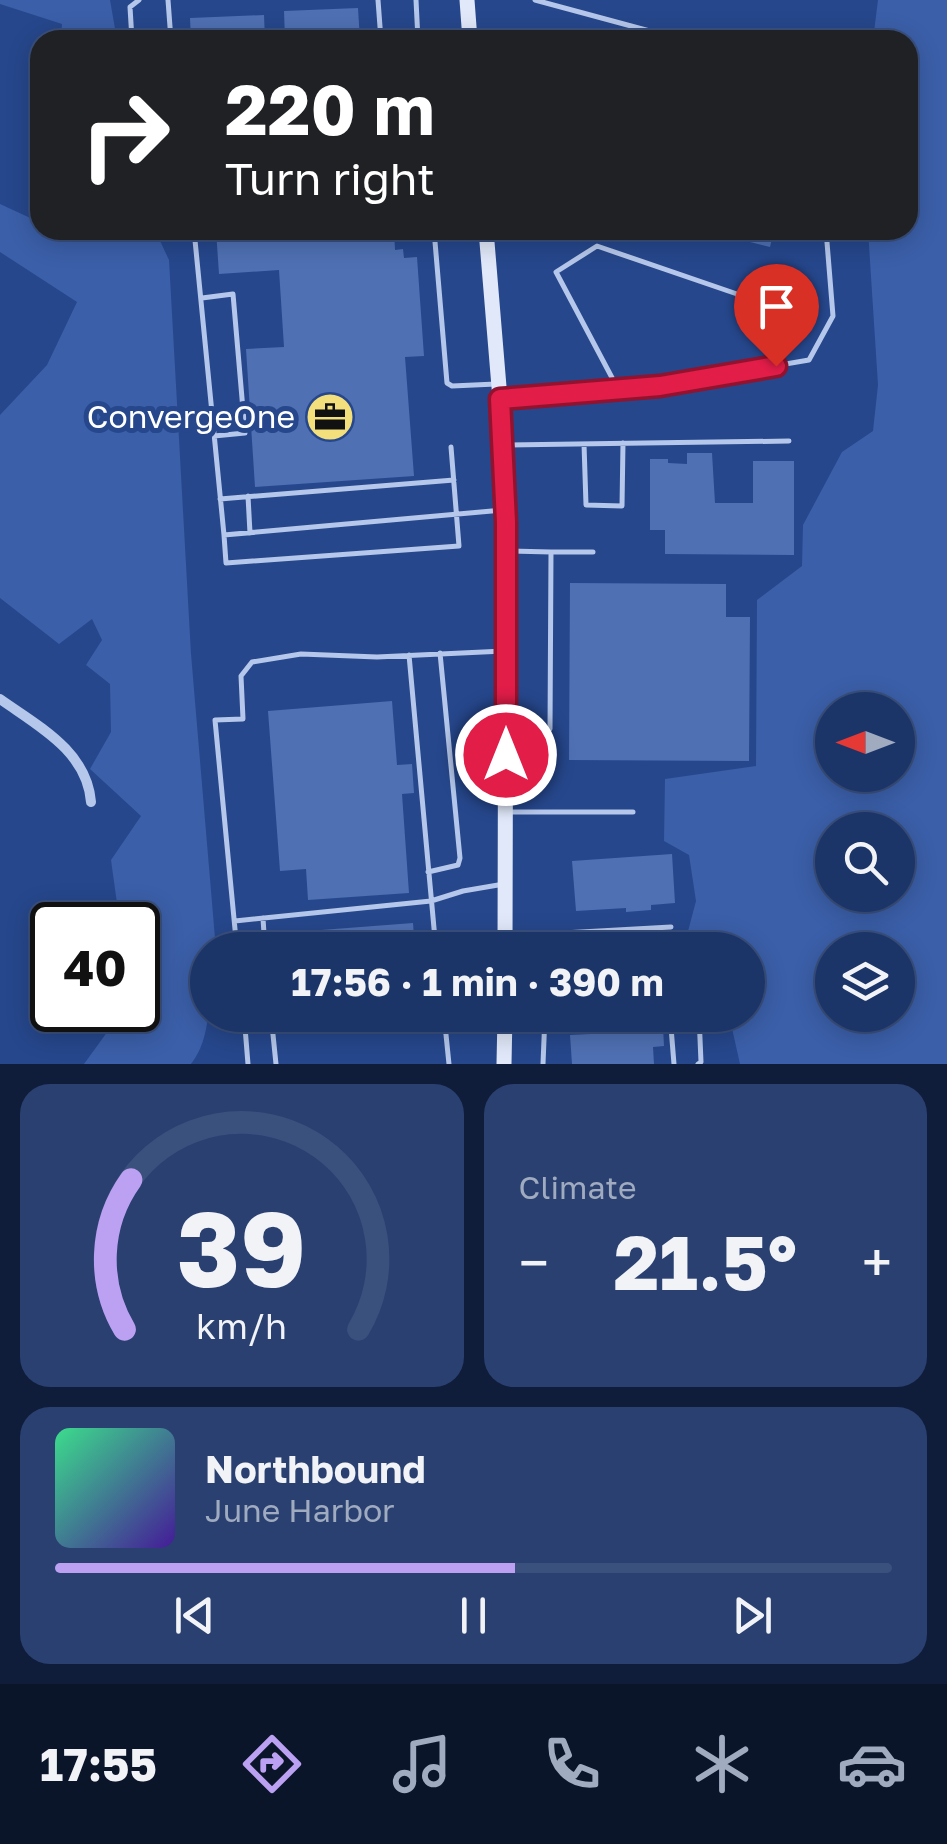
<!DOCTYPE html>
<meta charset="utf-8">
<style>
body{margin:0;font-family:"Golos Text",sans-serif;background:#294071;color:#f1f3f6;height:100vh;display:flex;flex-direction:column;font-size:38px;white-space:nowrap}
*{box-sizing:border-box;margin:0}
p{font-size:32px;color:#a0abc0}
.icon{flex:none;width:55px;height:55px;fill:none;stroke:currentColor;stroke-width:2;stroke-linecap:round;stroke-linejoin:round}
.map{position:relative;height:1064px;overflow:hidden}
.side{display:flex;flex-direction:column;gap:20px;padding:20px;background:#0f1d3a;flex:1}
.side>*{flex:none}
.top-card{position:absolute;left:30px;top:30px;width:888px;height:210px;border-radius:30px;box-shadow:0 5px 25px #0003,0 0 0 2px #3a507d;background:#202124;color:#fff;overflow:hidden}
.needle{width:65px;rotate:270deg}
.buttons{position:absolute;left:815px;top:692px;display:grid;gap:20px}
.buttons a{display:grid;place-items:center;width:100px;height:100px;border-radius:50%;background:#1c3569;box-shadow:0 5px 25px #0003,0 0 0 2px #3a507d;font-size:50px}
.speed{position:absolute;left:30px;top:902px;display:flex;gap:20px;font-size:50px;font-weight:700;text-align:center}
.speed>*{display:grid;place-content:center;width:130px;height:130px;border-radius:50%;background:#1c3569;box-shadow:0 5px 25px #0003,0 0 0 2px #3a507d;line-height:1}
.speed .limit{border:5px solid #111;border-radius:15px;background:#fff;color:#111}
.pin{position:absolute;display:grid;place-items:center;width:85px;height:85px;color:#fff;margin:-102px -42px;border-radius:50% 50% 50% 0;rotate:-45deg;box-shadow:0 0 10px #0007}
.pin .icon{rotate:45deg}
.me{position:absolute;width:110px;margin:-55px;rotate:0deg;stroke-linejoin:round;filter:drop-shadow(0 0 8px #0008)}
.turn{display:flex;align-items:center;gap:35px;height:210px;padding:0 30px;font-size:45px}
.turn .icon{width:130px;height:130px;stroke-width:2.5}
.turn b{display:block;font-size:70px;line-height:85px}
.big{font-size:75px;font-weight:700;line-height:1.1}
.side .tile{flex:1;display:flex;flex-direction:column;justify-content:center;gap:15px;min-width:0;padding:0 35px;border-radius:30px;background:#294071}
.side .dial{align-items:center;gap:0}
.dial svg{height:260px;overflow:visible;fill:none;stroke:#3a507d;stroke-width:7;stroke-linecap:round;text-anchor:middle}
.dial text{fill:#f1f3f6;stroke:none}
.song{display:flex;align-items:center;gap:30px}
.cover{width:120px;height:120px;border-radius:15px;background:linear-gradient(135deg,hsl(150 70% 55%),hsl(260 70% 35%))}
.played{height:10px;border-radius:5px;background:linear-gradient(90deg,#bca0f2 55%,#3a507d 55%)}
.keys{display:flex;justify-content:space-around;direction:ltr}
.heat{display:flex;justify-content:space-between;align-items:center;font-size:55px;direction:ltr}
.side .tiles{flex:1;display:grid;gap:20px;grid-template-columns:1fr 1fr}
.tile:last-child{grid-column:span 2}
.trip{position:absolute;left:190px;top:932px;width:575px;height:100px;border-radius:50px;background:#1c3569;box-shadow:0 5px 25px #0003,0 0 0 2px #3a507d;font-weight:700;line-height:100px;text-align:center}
.menu{display:flex;height:160px;justify-content:space-around;align-items:center;background:#0b152a;color:#a0abc0}
.menu .icon{width:70px;height:70px}
.menu .selected{color:#bca0f2}
.menu b{font-size:45px;color:#f1f3f6}
.map>svg:first-child{display:block}
</style>
<div class="map">
<svg width="947" height="1064" viewBox="0 0 947 1064">
<rect width="100%" height="100%" fill="#26478c"/>
<path fill="#3b5fa9" fill-rule="evenodd" d="M0,0H110L117,40H61L62,24L0,4Z
M878,0H947V1064H740L729,1015H748V950H683L696,901L689,855L664,841L665,779L756,766L757,600L802,566L803,525L842,452L873,431L878,385L868,230H908V40H873ZM832,710H898V775H832ZM832,830H898V895H832ZM832,950H898V1015H832Z
M0,204L39,222L40,218V230H155L169,260L191,654L216,950H208C208,987 215,1033 191,1064H84L121,1013L120,1010H138V925H120L111,860L141,816L90,769L111,732L110,684L86,665L102,640L92,619L59,644L0,598V415L47,365L77,302L0,252Z"/>
<path fill="#4f70b3" d="M358,8L360,40H285L284,11Z
M264,15L265,40H191L190,18Z
M216,230H394L395,250L403,249L404,258L417,257L424,356L405,357L414,476L255,487L246,349L284,347L279,270L219,274Z
M715,230H774L770,247L714,233Z
M687,453H712L715,503H753V461H794V555L665,554V530H650V459H668V463L687,464Z
M570,583L726,584V617H750L749,761L569,760Z
M392,701L397,765L412,764L414,793L402,794L409,893L308,900L306,869L280,871L268,711Z
M672,854L675,903L651,905V910L626,912V908L576,911L572,861Z
M413,923L415,950H309L308,931Z
M294,1015H421L422,1024L296,1034Z
M589,1015H650L653,1028L663,1027L664,1046L653,1047L654,1064H572L570,1035L591,1034Z"/>
<g fill="none" stroke-linecap="round" stroke-linejoin="round">
<path stroke="#b5c7ea" stroke-width="5" d="M168,0L171,40
M378,0L381,40
M416,0L418,40
M535,0L683,40
M132,40L130,7L139,0
M194,230L224,535L503,510
M434,230L447,383L452,386L496,384
M202,298L233,294L245,433L214,436
M618,389L556,272L597,246L737,294L776,366
M501,399L661,385L809,360L833,316L826,230
M584,444L586,505L622,506L623,443
M506,445L789,441
M248,496L250,533
M220,499L454,480
M224,535L226,563L459,546L451,447
M551,552H593
M409,655L436,950
M509,727L550,729L551,552L510,551
M506,812H633
M428,872L458,865L460,858L440,653
M263,918L265,950
M235,921L431,901L463,891L504,884
M508,942L529,944L563,933L671,927
M237,950L215,720L243,719L241,676L252,662L301,654L377,657L504,651
M244,1015L248,1064
M271,1015L276,1064
M444,1015L449,1064
M670,1015L674,1064
M543,1064L545,1015
M698,1064L701,1062L699,1015"/>
<path stroke="#b5c7ea" stroke-width="10" d="M0,699C38,726 87,751 91,802"/>
<path stroke="#e0e8f9" stroke-width="15" d="M467,0L470,40
M486,230L503,435L506,522L505,950
M504,1064L505,1015"/>
</g>
<g fill="none" stroke-linecap="round" stroke-linejoin="round">
<g stroke="#92132f" stroke-width="25">
<path id="route" d="M506,755V522L500,399L660,386L776,366"/>
</g>
<use href="#route" stroke="#e11d48" stroke-width="18"/>
</g>
<defs>
<g id="office-disc" transform="scale(2.5)"><circle r="9.5" fill="#f3df7b" stroke="#26478c"/><path d="M-6-3h4V-5.5h4V-3h4V5H-6ZM-1-4.5V-3h2v-1.5ZM-6 0V1H6V0Z" fill="#111"/></g>
</defs>
<g fill-rule="evenodd">
<use href="#office-disc" x="330" y="417"/>
</g>
<g text-anchor="middle" stroke-width="10" stroke-linejoin="round" paint-order="stroke">
<g font-size="32" fill="#fff" stroke="#26478c" text-anchor="end">
<text x="295" y="428">ConvergeOne</text>
</g>
</g>
</svg>
<div class="buttons">
<a><svg class="needle" viewBox="-14 -14 28 28"><path d="M0-13l5 13h-10z" fill="#e53935"/><path d="M0 13l5-13h-10z" fill="#a0abc0"/></svg></a>
<a><svg class="icon" aria-label="search" viewBox="0 0 24 24"><circle cx="10" cy="10" r="6"/><path d="M15 15l6 6"/></svg></a>
<a><svg class="icon" aria-label="layers" viewBox="0 0 24 24"><path d="M12 4l9 5-9 5-9-5zM3 14l9 5 9-5"/></svg></a>
</div>
<div class="speed"><div class="limit">40</div></div>
<div class="pin" style="left:776px;top:366px;background:#d93025"><svg class="icon" aria-label="arrive" viewBox="0 0 24 24"><path d="M6 21V4h12l-3 4 3 4H6"/></svg></div>
<svg class="me" style="left:506px;top:755px" viewBox="-20 -20 40 40"><circle r="17" fill="#e11d48" stroke="#fff" stroke-width="3"/><path d="M0-11L8 9 0 5-8 9z" fill="#fff"/></svg>
<div class="trip">17:56 · 1 min · 390 m</div>
<div class="top-card">
<div class="turn"><svg class="icon" aria-label="right" viewBox="0 0 24 24"><path d="M7 20v-9h11M14 6l5 5-5 5"/></svg><div><b>220 m</b>Turn right</div></div>
</div>
</div>
<section class="side">
<div class="tiles">
<div class="tile dial"><svg viewBox="0 0 100 80">
<path d="M14 69A42 42 0 1 1 86 69"/>
<path d="M14 69A42 42 0 0 1 16 23" stroke="#bca0f2"/>
<text x="50" y="56" font-size="32" font-weight="700">39</text>
<text x="50" y="72" font-size="11">km/h</text>
</svg></div>
<div class="tile"><p>Climate</p>
<div class="heat"><a>−</a><b class="big">21.5°</b><a>+</a></div>
</div>
<div class="tile">
<div class="song"><i class="cover"></i><div><b>Northbound</b><p>June Harbor</p></div></div>
<div class="played"></div>
<div class="keys"><svg class="icon" aria-label="previous" viewBox="0 0 24 24"><path d="M18 5L8 12l10 7zM5 5v14"/></svg><svg class="icon" aria-label="pause" viewBox="0 0 24 24"><path d="M8 5v14M16 5v14"/></svg><svg class="icon" aria-label="next" viewBox="0 0 24 24"><path d="M6 5l10 7-10 7zM19 5v14"/></svg></div>
</div>
</div>
</section>
<nav class="menu">
<b>17:55</b>
<svg class="icon selected" aria-label="directions" viewBox="0 0 24 24"><path d="M12 3l9 9-9 9-9-9zM9 14v-3h6M13 9l2 2-2 2"/></svg>
<svg class="icon" aria-label="music" viewBox="0 0 24 24"><path d="M9 18V5l10-2v13"/><circle cx="6" cy="18" r="3"/><circle cx="16" cy="16" r="3"/></svg>
<svg class="icon" aria-label="phone" viewBox="0 0 24 24"><path d="M5 4h4l2 5-3 2q2 4 5 5l2-3 5 2v4C11 20 4 13 5 4z"/></svg>
<svg class="icon" aria-label="climate" viewBox="0 0 24 24"><path d="M12 3v18M4 7l16 10M4 17L20 7"/></svg>
<svg class="icon" aria-label="car" viewBox="0 0 24 24"><path d="M5 17H2v-5l4-1 3-4h7l3 4 3 1v5h-3M9 17h6M6 11h13"/><circle cx="7" cy="17" r="2"/><circle cx="17" cy="17" r="2"/></svg>
</nav>
